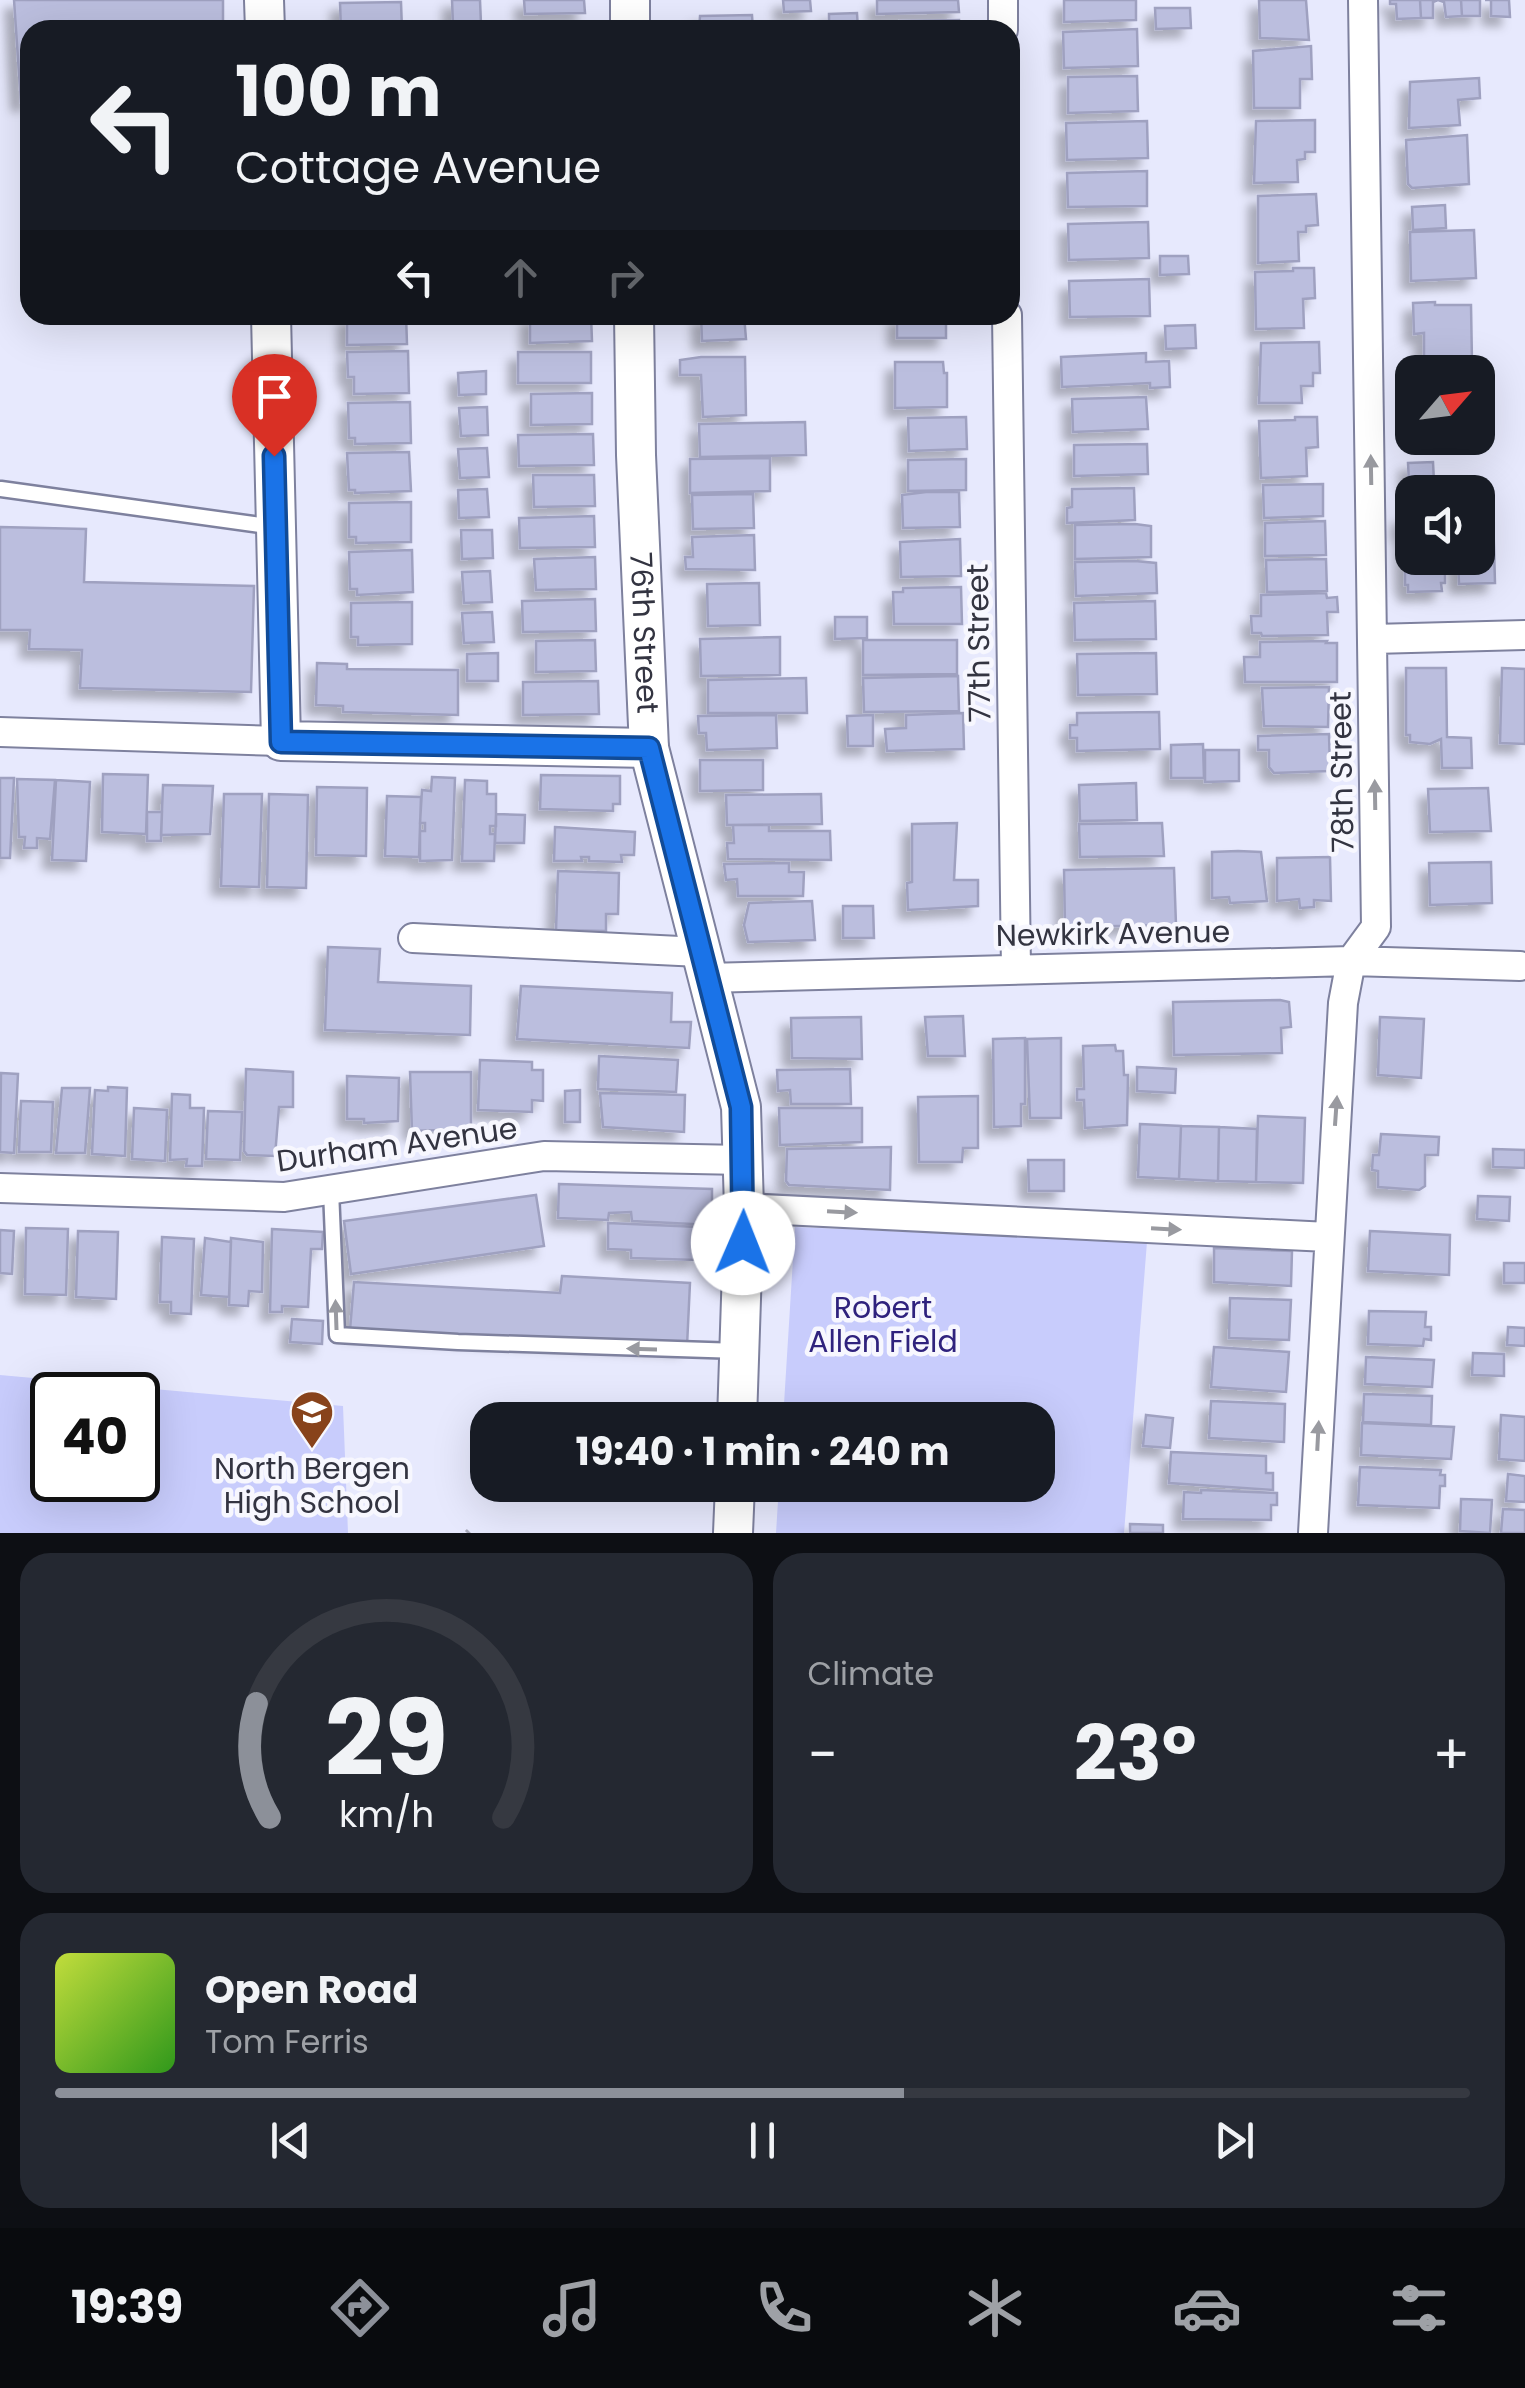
<!DOCTYPE html>
<meta charset="utf-8">
<style>
body{margin:0;font-family:Poppins,sans-serif;background:#242831;color:#f1f3f6;height:100vh;display:flex;flex-direction:column;font-size:38px;white-space:nowrap}
*{box-sizing:border-box;margin:0}
p{font-size:32px;color:#9ea1a6}
.icon{flex:none;width:55px;height:55px;fill:none;stroke:currentColor;stroke-width:2;stroke-linecap:round;stroke-linejoin:round}
.map{position:relative;height:1533px;overflow:hidden}
.drawer{display:flex;flex-direction:column;gap:20px;padding:20px;background:#0d0f14;flex:1}
.drawer>*{flex:none}
.hud{position:absolute;left:20px;top:20px;width:1000px;height:305px;border-radius:30px;box-shadow:0 10px 40px #0002;background:#171b24;color:#f1f3f6;overflow:hidden}
.needle{width:65px;rotate:62deg}
.buttons{position:absolute;left:1395px;top:355px;display:grid;gap:20px}
.buttons a{display:grid;place-items:center;width:100px;height:100px;border-radius:20px;background:#171b24;box-shadow:0 10px 40px #0002;font-size:50px}
.speed{position:absolute;left:30px;top:1372px;display:flex;gap:20px;font-size:50px;font-weight:700;text-align:center}
.speed>*{display:grid;place-content:center;width:130px;height:130px;border-radius:50%;background:#171b24;box-shadow:0 10px 40px #0002;line-height:1}
.speed .limit{border:5px solid #111;border-radius:15px;background:#fff;color:#111}
.pin{position:absolute;display:grid;place-items:center;width:85px;height:85px;color:#fff;margin:-102px -42px;border-radius:50% 50% 50% 0;rotate:-45deg;box-shadow:0 0 10px #0007}
.pin .icon{rotate:45deg}
.me{position:absolute;width:110px;margin:-55px;rotate:1deg;stroke-linejoin:round;filter:drop-shadow(0 0 8px #0008)}
.turn{display:flex;align-items:center;gap:35px;height:210px;padding:0 50px;font-size:45px}
.turn .icon{width:130px;height:130px;stroke-width:2.5}
.turn b{display:block;font-size:70px;line-height:85px}
.lanes{display:flex;align-items:center;height:95px;padding:0 50px;background:#0003;justify-content:center;gap:50px;direction:ltr}
.lanes .off{opacity:.35}
.big{font-size:75px;font-weight:700;line-height:1.1}
.drawer .tile{flex:1;display:flex;flex-direction:column;justify-content:center;gap:15px;min-width:0;padding:0 35px;border-radius:30px;background:#242831}
.drawer .dial{align-items:center;gap:0}
.dial svg{height:260px;overflow:visible;fill:none;stroke:#363941;stroke-width:7;stroke-linecap:round;text-anchor:middle}
.dial text{fill:#f1f3f6;stroke:none}
.song{display:flex;align-items:center;gap:30px}
.cover{width:120px;height:120px;border-radius:15px;background:linear-gradient(135deg,hsl(70 70% 55%),hsl(110 70% 35%))}
.played{height:10px;border-radius:5px;background:linear-gradient(90deg,#8c9099 60%,#363941 60%)}
.keys{display:flex;justify-content:space-around;direction:ltr}
.heat{display:flex;justify-content:space-between;align-items:center;font-size:55px;direction:ltr}
.drawer .tiles{flex:1;display:grid;gap:20px;grid-template-columns:1fr 1fr}
.tile:last-child{grid-column:span 2}
.trip{position:absolute;left:470px;top:1402px;width:585px;height:100px;border-radius:30px;background:#171b24;box-shadow:0 10px 40px #0002;font-weight:700;line-height:100px;text-align:center}
.dock{display:flex;height:160px;justify-content:space-around;align-items:center;background:#090b0e;color:#9ea1a6}
.dock .icon{width:70px;height:70px}
.dock .selected{color:#8c9099}
.dock b{font-size:45px;color:#f1f3f6}
.map>svg:first-child{display:block}
</style>
<div class="map">
<svg width="1525" height="1533" viewBox="0 0 1525 1533">
<defs>
<filter id="shadow"><feDropShadow dx="-9" dy="9" stdDeviation="5" flood-color="#0004"/></filter>
</defs>
<rect width="100%" height="100%" fill="#e7e9fd"/>
<path fill="#c8ccfc" fill-rule="evenodd" d="M795,1227L1147,1242L1124,1533H776L779,1485H1038V1420H783Z
M0,1375L343,1406L348,1533H0ZM52,1395H138V1480H52Z"/>
<path fill="#bbbede" stroke="#9fa1c0" stroke-width="2.5" filter="url(#shadow)" d="M14,0H223V30H30V101L21,102Z
M452,0H480L481,24L453,25Z
M524,0H584L585,13L525,14Z
M783,0H810L811,11L784,12Z
M877,0H958L959,12L877,14Z
M1064,0H1136V20L1064,22Z
M1259,0H1306L1309,40L1260,38Z
M1390,0H1420L1421,18L1397,19L1396,4H1390Z
M1420,0H1438L1433,2V18H1421Z
M1438,0H1461L1462,16L1446,17L1444,2Z
M1461,0H1480V16H1462Z
M1485,0H1509L1510,17L1491,16V0Z
M401,2L402,30H341L340,3Z
M1155,8H1190L1191,28L1156,29Z
M857,13L858,30H829V14Z
M752,15L753,30H699L700,16Z
M959,20V30H900V21Z
M586,23V30H512V24Z
M1137,29L1138,66L1064,68L1063,32Z
M1311,46L1312,79H1300V108H1254L1253,51Z
M1137,76L1138,111L1068,113V77Z
M1479,78L1480,98L1458,100L1460,125L1409,128L1410,82Z
M1315,120V152H1305V159L1297,160L1298,182L1254,183L1256,121Z
M1147,121L1148,158L1067,160L1066,123Z
M1467,135L1469,184L1412,188L1408,184L1406,140Z
M1147,171V206L1068,207L1067,173Z
M1316,194L1318,225L1306,226V232H1298L1299,261L1258,263V196Z
M1445,205L1446,228L1413,230L1412,207Z
M1148,222L1149,258L1069,260L1068,224Z
M1474,230L1476,278L1411,281L1410,232Z
M1160,256H1188L1189,274L1160,275Z
M1293,268H1314L1315,298L1303,299L1304,328L1256,329L1255,272L1293,271Z
M1149,279L1150,316L1070,317L1069,281Z
M1435,302V305H1471L1472,362L1424,363V333L1414,334L1413,303Z
M347,315H406L407,344L347,345Z
M530,315H591L592,341L530,343Z
M701,315H744L746,339L702,341Z
M897,315H946V338H897Z
M1195,325L1196,348L1166,349L1165,326Z
M1319,342L1320,373H1313V386H1301L1302,403H1259L1261,343Z
M408,351L409,393L354,394V377H348L347,352Z
M518,352H591V383H518Z
M1146,353V362L1169,361L1170,387L1150,388V383L1062,387L1061,357Z
M701,357H745L746,415L703,417L701,375H680V360Z
M895,362H943L944,373H947V407L895,408Z
M486,371V394L459,395L458,373Z
M592,393V424L531,425V394Z
M1146,397L1148,429L1073,432L1072,399Z
M410,402L411,443L355,444V438H349L348,403Z
M487,407L488,435L461,436L459,408Z
M966,417L967,449L909,451L908,418Z
M1295,417H1317L1318,447L1306,448L1307,476L1261,478L1259,421L1295,420Z
M805,422L806,455L700,457L699,424Z
M593,434L594,465L519,466L518,435Z
M1147,444L1148,474L1074,476V445Z
M487,448L489,477L460,478L458,449Z
M409,452L411,491L355,493V490H349L347,453Z
M770,458V491L690,493V459Z
M966,459V490L908,491V460Z
M1433,462L1434,482L1409,483L1408,463Z
M533,475H594L595,506L534,507Z
M1323,484V516L1264,518L1263,485Z
M1134,488L1135,520L1067,523V508L1072,507V489Z
M487,489L489,517L459,518L458,490Z
M926,492H959L960,527L903,528L902,495Z
M753,494L754,528L693,529L692,495Z
M411,502V542L356,543V537H349V503Z
M1493,511L1495,583L1459,584L1458,558H1478V512Z
M594,516L595,547L520,548L519,518Z
M1401,516H1412V558H1445V583H1441L1442,591L1408,592V585H1405V533L1401,532Z
M1325,521L1326,555L1265,556V523Z
M1135,524L1151,526V557L1075,559V525Z
M0,527L86,529L84,582L254,586L251,692L80,688L82,650L29,649L30,630H0Z
M461,530H492L493,558L462,559Z
M754,535L755,570L686,569L685,557H693L692,537Z
M960,539L961,576L901,577L900,542Z
M412,550L413,592L357,595V589H350L349,552Z
M595,557L596,589L536,590L534,559Z
M1326,559L1327,591L1267,592L1266,560Z
M1135,561L1156,563L1157,593L1076,596L1075,562Z
M490,571L492,602L464,603L462,572Z
M759,583L760,625L708,626L707,584Z
M961,587L962,624H894L893,592H903V588Z
M1326,593L1327,598L1337,597L1338,612H1327L1328,635L1262,636L1261,633H1252L1251,616H1261V595Z
M595,599L596,631L523,632L522,601Z
M1155,601L1156,639L1075,640L1074,603Z
M412,602V644L358,645V637H351V603Z
M492,612L494,642L464,643L462,613Z
M835,617H867V638L835,639Z
M780,637V675L701,676L700,639Z
M595,640L596,671L536,672V641Z
M863,640H957V674L863,675Z
M1327,641L1326,643H1337V682H1245L1244,657H1260V642Z
M498,653V681H467V654Z
M1156,653L1157,694L1078,695L1077,654Z
M317,663L347,664V669L458,670V715L343,712V706L316,705Z
M1406,668H1446L1447,737L1471,738L1472,768H1442L1441,739L1430,744L1410,742V735H1406Z
M1502,668L1525,669V744L1500,743Z
M958,676L959,711L864,712L863,678Z
M806,678L807,713H708V680Z
M598,681L599,714L523,715V682Z
M1329,687L1328,727L1264,726L1262,688Z
M1159,712L1160,749L1077,751V738H1070V725H1077V713Z
M963,713L964,749L887,751L885,729L906,728V715Z
M776,715L777,748L707,750L706,733H699L698,716Z
M873,715V746H848L847,716Z
M1329,734L1330,771L1274,773L1269,767V750H1258V736Z
M1203,744L1204,778H1171V745Z
M1205,750H1239V781L1205,782Z
M700,760H763V790L700,791Z
M103,774L148,775L146,834L102,832Z
M541,775L620,776V804H613V811L540,809Z
M432,777L455,778L452,860L420,861V831H425V823H420L422,790L431,791Z
M0,778H14L10,858H0Z
M17,779L55,780L50,839L37,838V848H24L25,837H19Z
M56,780L90,782L86,861L52,860Z
M465,780L487,781V794H496V826H490V834H495L494,861H462Z
M1136,783L1137,820L1080,821L1079,785Z
M163,785L213,786L210,834L161,835Z
M317,787L367,788L366,856L316,855Z
M1488,788L1491,831L1430,832L1428,789Z
M224,794H262L259,887L221,886Z
M269,794L308,795L306,888L267,887Z
M821,794L822,824L727,825L726,795Z
M387,796L421,797L419,857L385,856Z
M147,812H162L161,841H147Z
M496,814L525,815L524,843H495Z
M957,823L954,880H978V906L908,910L907,883L912,882V824Z
M1162,823L1164,856L1080,857L1079,824Z
M733,825H769V831H830L831,860L728,859L727,843H734Z
M555,827L635,832L634,855H621L622,862L589,861V857H581L582,861H554Z
M1238,851L1261,852L1267,901L1230,903L1229,897L1212,898V852Z
M1330,857L1331,901L1314,900V907L1300,908L1299,899L1277,901V858Z
M1491,862L1492,903L1430,905L1429,863Z
M789,863V872H804L803,896H738L737,879L726,880L724,864Z
M1174,868L1176,925L1065,927L1064,870Z
M558,871L619,873L618,914H606V931L556,930Z
M812,901L815,940L748,942L744,925L749,903Z
M843,906H873L874,938H843Z
M328,947L380,949L378,982L471,986L470,1035L325,1030Z
M521,986L672,993L671,1022H691L689,1048L517,1039Z
M1280,1000L1289,1002L1291,1027L1281,1028L1282,1053L1174,1055L1173,1002Z
M963,1016L965,1056H928L925,1017Z
M861,1017L862,1059L792,1058L791,1018Z
M1380,1017L1424,1019L1421,1078L1378,1075Z
M1025,1038V1104H1021V1126L994,1127L993,1039Z
M1061,1038V1118H1030L1027,1039Z
M1115,1045L1116,1051H1123L1124,1075H1128L1127,1125L1085,1128L1084,1100H1077V1089H1084L1083,1046Z
M599,1056L678,1060L676,1092L598,1089Z
M480,1060L532,1062V1070H543V1101L532,1100V1112L478,1110Z
M1137,1067L1176,1069L1175,1093L1137,1091Z
M246,1069L293,1072V1107H279L275,1156L247,1155L244,1151Z
M850,1069L851,1104H791L790,1090L778,1091L777,1070Z
M410,1072H471V1129L412,1131Z
M1,1073L18,1074L14,1153L0,1152Z
M347,1076L399,1078L398,1121L364,1123V1119H347Z
M108,1087L127,1088L125,1156L92,1154L95,1090L108,1091Z
M62,1088H90L85,1153H56Z
M580,1090V1122H565V1091Z
M600,1093L685,1095L684,1132L603,1127Z
M172,1094L190,1095V1108H204L202,1166H186L187,1159L170,1160Z
M978,1096V1148H963L962,1162H919L918,1097Z
M21,1101L53,1102L51,1152H19Z
M134,1108L167,1110L165,1161L132,1159Z
M779,1108H862V1142L780,1145Z
M208,1111L242,1112L240,1160L206,1159Z
M1258,1116L1305,1118L1303,1183L1256,1182Z
M1140,1124L1181,1126L1179,1179L1138,1177Z
M1181,1126L1219,1127L1218,1181L1179,1179Z
M1219,1127L1257,1129L1256,1182L1218,1181Z
M1381,1134L1439,1137L1438,1155H1425V1186L1419,1190L1378,1187V1171L1372,1170L1373,1155H1379Z
M891,1147L890,1190L789,1185L786,1181L787,1149Z
M1493,1149L1525,1150V1168L1493,1167Z
M1028,1160H1064V1191H1029Z
M559,1184L712,1189V1225L632,1221L631,1212L609,1213L608,1220L558,1218Z
M536,1195L544,1246L351,1274L344,1221Z
M1478,1196L1510,1197L1509,1221L1477,1219Z
M608,1223L699,1227L697,1260L631,1258V1250L608,1249Z
M26,1228L68,1229L66,1295L25,1294Z
M272,1229L323,1232L322,1249H311L308,1307L282,1306V1312H270Z
M0,1230L14,1231L12,1274L0,1273Z
M78,1231L118,1232L116,1299L76,1297Z
M1370,1231L1450,1235L1449,1275L1368,1271Z
M162,1237L194,1239L191,1314L171,1313V1302H160Z
M205,1238L231,1242L229,1297L201,1295Z
M231,1238L263,1242L262,1292L249,1291L248,1306L229,1305Z
M1214,1248L1292,1251L1291,1286L1214,1282Z
M1504,1263H1525V1283H1504Z
M562,1276L690,1283L687,1346L350,1330L354,1282L560,1293Z
M1230,1298L1291,1300L1289,1340L1229,1338Z
M1369,1311L1426,1312L1425,1327H1431V1340L1424,1339L1423,1346L1368,1344Z
M292,1319L323,1321L322,1344L290,1342Z
M1508,1327L1525,1328V1346L1507,1345Z
M1214,1347L1289,1352L1286,1392L1211,1387Z
M1473,1353L1504,1354V1376L1472,1375Z
M1366,1357L1434,1360L1432,1387L1365,1384Z
M1364,1394L1432,1396L1431,1425L1363,1422Z
M1211,1401L1285,1404L1284,1442L1209,1438Z
M1146,1415L1173,1418L1170,1448L1143,1446Z
M1501,1415L1525,1417V1461L1499,1459Z
M1362,1423L1454,1427L1451,1459L1361,1455Z
M1171,1452L1266,1456V1473H1273V1490L1169,1483Z
M1360,1467L1441,1470L1440,1475H1445V1486H1440L1439,1508L1358,1505Z
M1508,1474L1525,1476V1502L1506,1501Z
M1201,1490L1277,1493V1505H1271V1520L1183,1519L1184,1492L1201,1493Z
M1461,1499L1492,1500L1490,1533L1460,1531Z
M1503,1509L1525,1510V1533H1501Z
M1130,1524L1163,1525V1533H1130Z"/>
<g fill="none" stroke-linecap="round" stroke-linejoin="round">
<g stroke="#7e819e" stroke-width="19">
<path id="lane" d="M1,489L275,527
M331,1190L337,1335L458,1342L739,1351"/>
</g>
<g stroke="#7e819e" stroke-width="32">
<path id="street" d="M1003,0V30
M1007,315L1016,969
M1373,639L1525,635
M0,732L281,741
M413,938L700,952
M707,978L1351,961L1520,966
M0,1188L284,1197L544,1156L743,1160
M744,1208L1328,1237
M1313,1533L1343,1003L1351,961L1376,927L1363,0"/>
</g>
<g stroke="#7e819e" stroke-width="42">
<g id="secondary">
<path d="M264,0L265,30"/>
<path d="M630,0V30"/>
<path d="M271,315L281,741L649,748"/>
<path id="s1" d="M634,315L636,455L649,748L741,1107L744,1208L737,1420"/>
<path d="M733,1533L735,1485"/>
</g>
</g>
<path stroke="#a8aabb" stroke-width="6" stroke-dasharray="5 5" stroke-linecap="butt" d="M467,1533L469,1531"/>
<use href="#lane" stroke="#fff" stroke-width="14"/>
<use href="#street" stroke="#fff" stroke-width="28"/>
<use href="#secondary" stroke="#fff" stroke-width="38"/>
</g>
<defs><path id="oneway-solid" d="M-6-.8H1V-3.2L6.5 0L1 3.2V.8H-6Z" transform="scale(2.5)"/></defs>
<g fill="#999aa0">
<use href="#oneway-solid" transform="translate(1371 470) rotate(-91)"/>
<use href="#oneway-solid" transform="translate(1375 795) rotate(-91)"/>
<use href="#oneway-solid" transform="translate(1336 1111) rotate(-86)"/>
<use href="#oneway-solid" transform="translate(842 1212) rotate(3)"/>
<use href="#oneway-solid" transform="translate(1166 1229) rotate(3)"/>
<use href="#oneway-solid" transform="translate(336 1315) rotate(-92)"/>
<use href="#oneway-solid" transform="translate(642 1349) rotate(-178)"/>
<use href="#oneway-solid" transform="translate(1318 1436) rotate(-87)"/>
</g>
<g fill="none" stroke-linecap="round" stroke-linejoin="round">
<g stroke="#114b97" stroke-width="25">
<path id="route" d="M274,456L281,742L649,748L741,1107L743,1243"/>
</g>
<use href="#route" stroke="#1a73e8" stroke-width="18"/>
</g>
<defs>
<g id="school-pin" transform="scale(2.25)"><path d="M0 17L-7.5 6A9.5 9.5 0 1 1 7.5 6Z" fill="#88431b" stroke="#f7f7fe"/><path d="M0-5L7-2L0 1L-7-2ZM-4 1L0 2.5L4 1V4Q0 6-4 4Z" fill="#fff"/></g>
</defs>
<g fill-rule="evenodd">
<use href="#school-pin" x="312" y="1412"/>
</g>
<g text-anchor="middle" stroke-width="9" stroke-linejoin="round" paint-order="stroke">
<g font-size="30" fill="#333441" stroke="#f7f7fe">
<text dy="10" stroke="none"><textPath href="#s1" startOffset="318">76th Street</textPath></text>
<text transform="translate(979 643) rotate(-91)" y="10">77th Street</text>
<text transform="translate(1342 772) rotate(-91)" y="10">78th Street</text>
<text transform="translate(1113 934) rotate(-1)" y="10">Newkirk Avenue</text>
<text transform="translate(397 1145) rotate(-8)" y="10">Durham Avenue</text>
</g>
<g font-size="30" fill="#2f227d" stroke="#f7f7fe">
<text x="883" y="1318">Robert<tspan x="883" dy="34">Allen Field</tspan></text>
</g>
<g font-size="30" fill="#333441" stroke="#f7f7fe">
<text x="312" y="1479">North Bergen<tspan x="312" dy="34">High School</tspan></text>
</g>
</g>
</svg>
<div class="buttons">
<a><svg class="needle" viewBox="-14 -14 28 28"><path d="M0-13l5 13h-10z" fill="#e53935"/><path d="M0 13l5-13h-10z" fill="#9ea1a6"/></svg></a>
<a><svg class="icon" aria-label="sound" viewBox="0 0 24 24"><path d="M4 9h4l5-4v14l-5-4H4zM17 9q2 3 0 6"/></svg></a>
</div>
<div class="speed"><div class="limit">40</div></div>
<div class="pin" style="left:274px;top:456px;background:#d93025"><svg class="icon" aria-label="arrive" viewBox="0 0 24 24"><path d="M6 21V4h12l-3 4 3 4H6"/></svg></div>
<svg class="me" style="left:743px;top:1243px" viewBox="-20 -20 40 40"><circle r="19" fill="#fff"/><path d="M0-13L10 11 0 6-10 11z" fill="#1a73e8"/></svg>
<div class="trip">19:40 · 1 min · 240 m</div>
<div class="hud">
<div class="turn"><svg class="icon" aria-label="left" viewBox="0 0 24 24"><path d="M17 20v-9H6M10 6l-5 5 5 5"/></svg><div><b>100 m</b>Cottage Avenue</div></div>
<div class="lanes"><svg class="icon" aria-label="left" viewBox="0 0 24 24"><path d="M17 20v-9H6M10 6l-5 5 5 5"/></svg><svg class="icon off" aria-label="ahead" viewBox="0 0 24 24"><path d="M12 20V5M6 11l6-6 6 6"/></svg><svg class="icon off" aria-label="right" viewBox="0 0 24 24"><path d="M7 20v-9h11M14 6l5 5-5 5"/></svg></div>
</div>
</div>
<section class="drawer">
<div class="tiles">
<div class="tile dial"><svg viewBox="0 0 100 80">
<path d="M14 69A42 42 0 1 1 86 69"/>
<path d="M14 69A42 42 0 0 1 10 34" stroke="#8c9099"/>
<text x="50" y="56" font-size="32" font-weight="700">29</text>
<text x="50" y="72" font-size="11">km/h</text>
</svg></div>
<div class="tile"><p>Climate</p>
<div class="heat"><a>−</a><b class="big">23°</b><a>+</a></div>
</div>
<div class="tile">
<div class="song"><i class="cover"></i><div><b>Open Road</b><p>Tom Ferris</p></div></div>
<div class="played"></div>
<div class="keys"><svg class="icon" aria-label="previous" viewBox="0 0 24 24"><path d="M18 5L8 12l10 7zM5 5v14"/></svg><svg class="icon" aria-label="pause" viewBox="0 0 24 24"><path d="M8 5v14M16 5v14"/></svg><svg class="icon" aria-label="next" viewBox="0 0 24 24"><path d="M6 5l10 7-10 7zM19 5v14"/></svg></div>
</div>
</div>
</section>
<nav class="dock">
<b>19:39</b>
<svg class="icon selected" aria-label="directions" viewBox="0 0 24 24"><path d="M12 3l9 9-9 9-9-9zM9 14v-3h6M13 9l2 2-2 2"/></svg>
<svg class="icon" aria-label="music" viewBox="0 0 24 24"><path d="M9 18V5l10-2v13"/><circle cx="6" cy="18" r="3"/><circle cx="16" cy="16" r="3"/></svg>
<svg class="icon" aria-label="phone" viewBox="0 0 24 24"><path d="M5 4h4l2 5-3 2q2 4 5 5l2-3 5 2v4C11 20 4 13 5 4z"/></svg>
<svg class="icon" aria-label="climate" viewBox="0 0 24 24"><path d="M12 3v18M4 7l16 10M4 17L20 7"/></svg>
<svg class="icon" aria-label="car" viewBox="0 0 24 24"><path d="M5 17H2v-5l4-1 3-4h7l3 4 3 1v5h-3M9 17h6M6 11h13"/><circle cx="7" cy="17" r="2"/><circle cx="17" cy="17" r="2"/></svg>
<svg class="icon" aria-label="filters" viewBox="0 0 24 24"><path d="M4 7h16M4 17h16"/><circle cx="9" cy="7" r="2"/><circle cx="15" cy="17" r="2"/></svg>
</nav>
